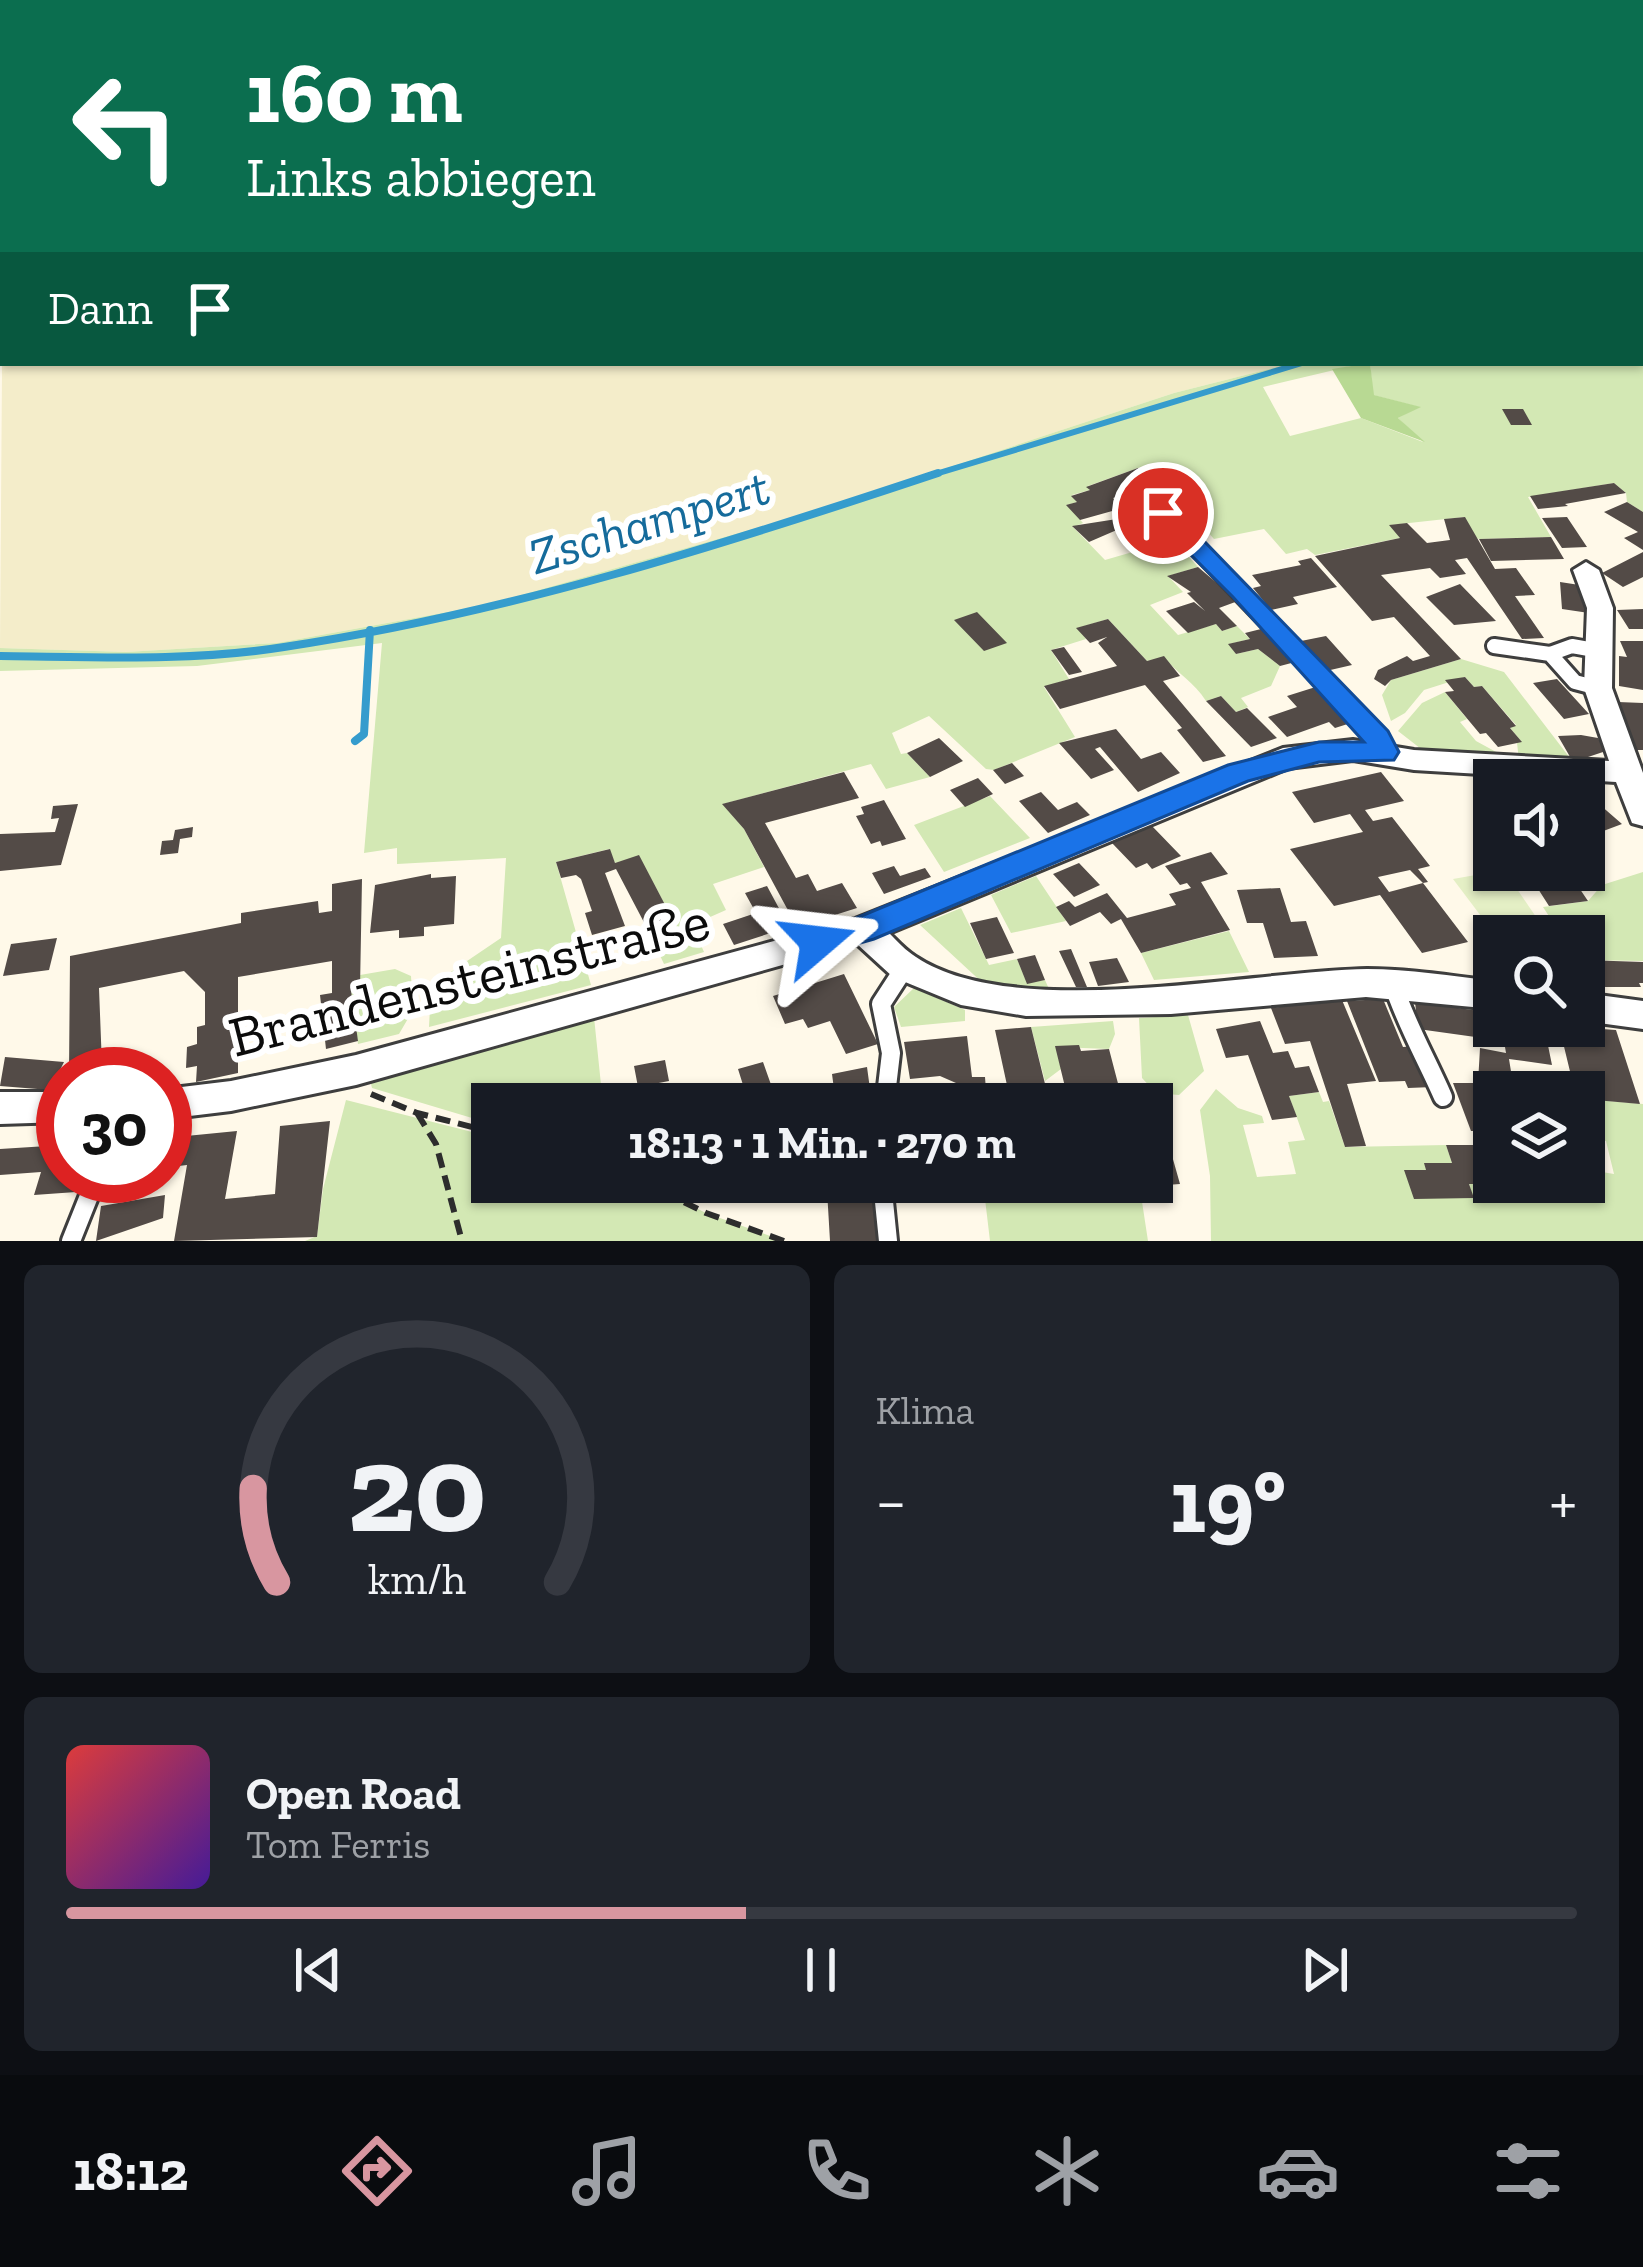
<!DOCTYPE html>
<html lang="de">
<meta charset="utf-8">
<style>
body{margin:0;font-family:"Zilla Slab",serif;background:#20242c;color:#f1f3f6;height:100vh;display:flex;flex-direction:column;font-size:45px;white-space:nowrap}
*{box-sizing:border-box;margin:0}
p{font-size:39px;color:#9ea1a6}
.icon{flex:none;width:66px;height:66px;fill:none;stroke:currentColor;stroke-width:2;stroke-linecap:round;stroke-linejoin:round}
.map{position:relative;height:1241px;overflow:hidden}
.sheet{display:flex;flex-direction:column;gap:24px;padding:24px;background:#0d0f14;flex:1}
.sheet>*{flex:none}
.banner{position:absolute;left:0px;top:0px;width:1644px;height:366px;box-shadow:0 3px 9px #0004;background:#0b6e4f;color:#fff;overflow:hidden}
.tools{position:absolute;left:1473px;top:759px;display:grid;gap:24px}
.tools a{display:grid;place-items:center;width:132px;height:132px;border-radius:0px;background:#171b24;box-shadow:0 3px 9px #0004;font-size:60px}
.speed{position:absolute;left:36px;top:1047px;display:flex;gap:24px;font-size:60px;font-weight:700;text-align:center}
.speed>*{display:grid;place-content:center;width:156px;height:156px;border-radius:50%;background:#171b24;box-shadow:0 3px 9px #0004;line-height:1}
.speed .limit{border:18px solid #d22;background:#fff;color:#111}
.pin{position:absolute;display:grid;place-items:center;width:102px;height:102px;color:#fff;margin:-51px;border:6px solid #fff;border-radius:50%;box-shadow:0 3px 12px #0007}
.me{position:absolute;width:132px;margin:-66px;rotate:73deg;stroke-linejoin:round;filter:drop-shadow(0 0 9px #0008)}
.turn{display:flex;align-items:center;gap:42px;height:252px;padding:0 48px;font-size:54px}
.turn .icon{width:156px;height:156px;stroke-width:2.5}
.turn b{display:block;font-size:84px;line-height:102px}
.then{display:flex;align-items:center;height:114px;padding:0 48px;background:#0003;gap:24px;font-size:45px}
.big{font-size:90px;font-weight:800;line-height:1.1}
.sheet .widget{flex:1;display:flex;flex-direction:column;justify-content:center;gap:18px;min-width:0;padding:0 42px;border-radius:18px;background:#20242c}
.sheet .dial{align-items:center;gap:0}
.dial svg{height:312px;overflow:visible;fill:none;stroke:#363941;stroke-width:7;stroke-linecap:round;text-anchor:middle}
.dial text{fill:#f1f3f6;stroke:none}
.song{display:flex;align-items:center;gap:36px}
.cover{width:144px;height:144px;border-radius:18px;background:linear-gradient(135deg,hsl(0 70% 55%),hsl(260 70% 35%))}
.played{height:12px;border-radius:6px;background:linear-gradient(90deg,#d896a0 45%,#363941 45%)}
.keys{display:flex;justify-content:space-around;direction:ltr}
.heat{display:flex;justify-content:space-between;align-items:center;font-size:66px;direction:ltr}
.sheet .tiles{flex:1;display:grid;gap:24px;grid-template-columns:1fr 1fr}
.widget:last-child{grid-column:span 2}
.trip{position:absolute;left:471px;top:1083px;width:702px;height:120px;border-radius:0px;background:#171b24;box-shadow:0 3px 9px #0004;font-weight:800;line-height:120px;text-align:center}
.tab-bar{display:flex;height:192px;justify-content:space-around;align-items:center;background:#090b0e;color:#9ea1a6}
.tab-bar .icon{width:84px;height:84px}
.tab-bar .on{color:#d896a0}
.tab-bar b{font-size:54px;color:#f1f3f6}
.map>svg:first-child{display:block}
</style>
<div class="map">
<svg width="1643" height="1241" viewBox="0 0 1643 1241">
<rect width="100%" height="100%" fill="#fff9e9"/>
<path fill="#f4edca" d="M0,0H1643V65L1641,3H3L0,222Z
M3,231V363H1293L1174,393L816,511L486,605L277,643L126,652L0,648Z"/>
<path fill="#d3e8b4" d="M1643,288V512L1627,502L1626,493L1614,483L1528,497L1551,537L1479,539L1473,537L1464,517L1391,525L1400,538L1315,555L1307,549L1286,554L1264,529L1214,539L1165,485L1157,487L1138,468L1088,486L1090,490L1072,495L1077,502L1067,505L1083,523L1073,527L1105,560L1136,551L1116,529L1126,526L1132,532L1144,529L1153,539L1170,536L1198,567L1168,576L1183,592L1150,605L1178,635L1216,624L1222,631L1237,626L1250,639L1229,644L1236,654L1258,649L1280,666L1271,686L1241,698L1248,707L1236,712L1221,696L1206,701C1194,682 1178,674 1164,657L1147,661L1108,619L1078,628L1086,639L1051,650L1069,679L1044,687L1075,737L994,770L986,769L929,716L892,733L901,754L907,753L930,777L886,789L871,764L723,804L744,829L764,867L713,884L726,910L692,925L704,952L664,964L648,930L673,920L639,856L615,863L609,849L556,862L591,985L429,1027L431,989L439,980L501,938L506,858L397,864V848L364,853L382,643L197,666L0,671V648L126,652L277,643L486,605L816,511L1174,393L1293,363H1364L1263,387L1290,436L1361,418L1423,442L1398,418L1419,407L1373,395L1370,363H1641Z
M1461,659L1504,672L1573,762L1519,760L1517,743L1521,741L1510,728L1516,725L1482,686L1474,687L1465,677L1424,690L1405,713L1391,721L1382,695L1391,680Z
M1445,692L1467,719L1460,722L1476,741L1509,759L1425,752L1398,731L1422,703Z
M990,796L1030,838L944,872L914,825Z
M1643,872V961L1584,960V936H1562L1543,907L1588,901L1602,885Z
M1036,876L1066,921L1011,933L991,895Z
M961,908L989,965L1017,959L1027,983L1045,980L1049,989L987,987L920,925Z
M1229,931L1249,972L1154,980L1141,953Z
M395,969L411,976L413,1010L399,1034L358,1044L351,990L360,988V975Z
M914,988L965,1010V1021L901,1027L894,1007Z
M1188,1015L1204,1071L1179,1095L1156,1093L1142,1078L1139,1018Z
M594,1017L603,1104H492V1124L372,1088L370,1080Z
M1113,1021L1115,1034L1109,1049L1056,1047L1061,1069L1045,1081L1031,1027Z
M1216,1089L1238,1108L1262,1116L1264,1123L1243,1125L1257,1177L1296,1174L1288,1142L1305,1140L1289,1096L1319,1092L1323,1102L1329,1101L1345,1147L1446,1145L1452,1163H1425L1426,1170H1405L1473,1198L1469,1184L1584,1182V1169L1614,1174L1606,1141L1592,1139L1584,1126V1099L1643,1104V1241H1211L1210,1176L1200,1110Z
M346,1100L492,1137V1182H643L706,1213L784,1241H305L317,1236L323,1189Z
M983,1182H1139L1148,1241H990Z"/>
<path fill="#b8d993" d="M1370,363L1374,395L1421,407L1398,418L1425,442L1361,418L1332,369Z"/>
<path fill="#e4efc5" d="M1504,870L1549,936H1496L1453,879Z"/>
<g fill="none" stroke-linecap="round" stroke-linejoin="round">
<path stroke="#359ccd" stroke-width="6" d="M929,476L1302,363"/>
<path stroke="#359ccd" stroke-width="8" d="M0,656C94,657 190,662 284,647C506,614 725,544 938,473
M355,741L364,734L370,630"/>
</g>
<path fill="#534b47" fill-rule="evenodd" d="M1502,409H1523L1532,425H1511Z
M1138,468L1157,487L1113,498L1123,508L1080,520L1066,505L1077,502L1071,496L1090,490L1086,487Z
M1614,483L1626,493L1565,504L1568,506L1538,509L1530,496Z
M1627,502L1643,512V550L1624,538L1638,532L1604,512Z
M1149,514L1170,536L1153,540L1144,529L1132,532L1126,526L1089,542L1072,526Z
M1465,517L1495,569L1516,568L1535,595L1515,596L1544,638L1522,639L1467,558L1455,560L1466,574L1440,578L1430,568L1381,575L1461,659L1391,680L1385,686L1374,679L1378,670L1407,656L1413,661L1430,656L1394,617L1372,621L1315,556L1400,538L1389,525L1407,523L1427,543L1450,540L1444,519Z
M1567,517L1587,547L1562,548L1542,518Z
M1551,537L1564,559L1491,561L1479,539Z
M1643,552V577L1623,587L1602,573Z
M1311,558L1337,587L1293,597L1298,604L1271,610L1253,588L1261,586L1252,575L1301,565L1298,561Z
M1198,567L1238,601L1219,608L1237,626L1222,631L1216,624L1188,633L1166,611L1194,602L1205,611L1187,593L1191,592L1167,576Z
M1560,582L1586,586L1589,613L1562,609Z
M1460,584L1496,621L1454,625L1426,597Z
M1643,609V629H1629L1617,610Z
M977,612L1007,643L984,651L954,620Z
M1108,619L1147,661L1164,656L1180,676L1163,681L1226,756L1203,762L1177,730L1182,728L1145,685L1060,709L1044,686L1117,666L1098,643L1107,637L1090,643L1076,628Z
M1269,627L1299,661L1280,666L1258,649L1236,654L1228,644L1250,639L1245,633Z
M1326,636L1352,665L1326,671L1301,641Z
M1620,641H1643V690L1619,686V656L1627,657Z
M1064,647L1082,672L1069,675L1051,650Z
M1465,677L1474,687L1482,686L1516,726L1510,728L1522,742L1498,747L1486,733L1480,734L1445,692L1454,691L1445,680Z
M1557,679L1589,714L1564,719L1533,683Z
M1322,685L1354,722L1335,728L1329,722L1287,737L1268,717L1297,707L1287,696Z
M1221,696L1236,712L1247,708L1277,738L1251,747L1206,701Z
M1618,702L1643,703V750H1637Z
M1116,729L1141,759L1161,752L1180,773L1138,792L1100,747L1095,749L1114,770L1091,779L1059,743Z
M1581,735L1598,738L1606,751L1573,762L1558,736Z
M939,738L963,761L930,777L907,753Z
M1012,763L1024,776L1005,784L993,770Z
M844,772L859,798L765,823L796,878L808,874L817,891L842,883L857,908L797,927L744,829L722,804Z
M1381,772L1404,801L1365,810L1373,821L1392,817L1430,866L1418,869L1428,882L1423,883L1468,942L1422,953L1380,895L1334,906L1290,849L1363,832L1350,814L1314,823L1292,792ZM1410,870L1423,883L1389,892L1378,877Z
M978,778L993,794L965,807L950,790Z
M1584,791L1622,824L1590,836L1584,831Z
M1041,792L1058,810L1077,802L1090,815L1048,833L1019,801Z
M884,800L906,839L882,846L880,841L871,844L856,816L864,814L861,807Z
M78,804L61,865L0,871V834L55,832L59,818L51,819L53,806Z
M1152,826L1181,856L1152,869L1147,863L1136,868L1112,843Z
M193,827L192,837L180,839L178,853L160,855L162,841L173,840L175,830Z
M610,849L615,863L639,855L673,920L648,930L616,869L605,873L625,926L592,935L585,913L592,911L581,879L576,875L561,878L556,862Z
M1211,852L1228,874L1201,882L1230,930L1141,953L1121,919L1111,924L1100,912L1070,926L1056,907L1069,901L1075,907L1107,893L1127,918L1176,905L1169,894L1191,888L1187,883L1180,885L1165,866Z
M1079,863L1100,885L1074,897L1053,874Z
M894,866L900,876L925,868L931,877L884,894L872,873Z
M1526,870H1567L1588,901L1549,906Z
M431,874V878L456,876L454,924L424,927V936L399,938V930L370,933L375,885Z
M362,879L360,988L351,990L358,1041L326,1049L320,995L332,993V961L238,977V1073L196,1082L197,1066L186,1068L187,1047L197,1044V1027L205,1025V992L184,971L99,988L102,1066L152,1062V1074H69L70,956L241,923V913L318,901L319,913L332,911V884Z
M767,886L789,927L734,945L723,924L756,913L745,893Z
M1280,888L1291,922L1306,921L1318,956L1274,958L1263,923H1247L1237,890Z
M997,917L1014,953L986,959L970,923Z
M57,938L49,970L3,976L11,944Z
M1071,949L1087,987H1076L1059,951Z
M1035,955L1045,980L1027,984L1017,959Z
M1117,958L1129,982L1098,986L1089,962Z
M1584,960L1643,962V983H1639L1641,987H1584Z
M844,974L878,1044L846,1054L830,1021L808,1028L803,1019L785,1024L773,996Z
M1383,999L1403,1047L1416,1046L1433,1087L1408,1088L1405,1081L1379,1082L1347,1001Z
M1342,1000L1376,1081L1347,1084L1366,1146L1345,1147L1310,1041L1285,1044L1271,1008Z
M1415,1002L1494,1013V1026H1544L1552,1065L1509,1059L1513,1084L1501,1082L1505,1092H1494V1131H1471L1453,1083H1478L1480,1048L1506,1053L1504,1041L1418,1029Z
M1260,1021L1273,1053L1288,1051L1295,1068L1309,1066L1319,1092L1289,1096L1297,1117L1272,1120L1248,1055L1226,1058L1216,1029Z
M1559,1026L1616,1030L1640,1104L1584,1099V1092H1575Z
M1031,1027L1048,1096L1067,1095L1055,1046L1079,1045L1081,1051L1109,1049L1121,1095L1075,1099L1076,1104H1016L1010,1099L995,1030Z
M967,1036L972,1077H985L987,1104H957L956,1083L940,1076L910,1079L904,1042Z
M5,1057L64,1062L50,1090L0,1086Z
M665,1060L669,1081L638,1087L634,1066Z
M763,1062L775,1096L764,1099L765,1104H749L738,1069Z
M867,1067L872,1104H836L832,1074Z
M663,1089L666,1104H606V1100Z
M330,1121L317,1237L174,1241L187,1165L170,1167L176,1137L237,1131L225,1199L275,1194L280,1126Z
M1163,1124L1180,1184L1140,1187L1139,1182H1152V1125Z
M1584,1126L1590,1127L1600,1171L1584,1169Z
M63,1145V1176H81L76,1192L34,1195L41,1172L0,1175V1149Z
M1446,1145H1493L1494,1184H1469L1474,1198L1414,1199L1404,1170H1426L1424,1163H1452Z
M113,1176H148L144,1193L108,1195Z
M877,1188L882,1241H830L827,1190Z
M165,1195L163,1218L96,1241L101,1206Z"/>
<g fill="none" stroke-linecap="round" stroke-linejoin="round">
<g stroke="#3e3e3e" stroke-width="20">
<path id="service-far1" d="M1163,513L1378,738L1384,752
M1494,646L1550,654
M1598,688L1575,682L1550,654L1572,646L1600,651"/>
</g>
<g stroke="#3e3e3e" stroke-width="24">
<path id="service" d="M1393,984C1406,1024 1426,1058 1443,1097
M885,1104L891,1053L881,1004L905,967
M882,1182L888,1241
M71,1241L97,1176"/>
</g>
<g stroke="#3e3e3e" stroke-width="6">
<path id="minor" d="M1586,562L1599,570L1613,608L1612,688L1643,773V826L1632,823L1616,782L1414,770L1353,760L1288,768L889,933C897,941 906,951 916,957C1015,1023 1250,971 1367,969C1409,969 1452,976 1494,981V1009L1366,997L1171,1014L1026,1016L961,1005L893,977L857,944L356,1085L231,1111L165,1119V1089L231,1081L356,1055L855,919L1283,748L1353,740L1414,750L1609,761L1584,688L1587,608L1573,570Z
M1584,993L1643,1001V1029L1584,1021Z
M0,1092H63V1122L0,1124Z"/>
</g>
<g stroke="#3e3e3e" stroke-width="6">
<path id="tertiary" d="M1641,62L1643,63V75L1641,74Z
M0,218H3V232H0Z"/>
</g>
<path stroke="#2d2d2d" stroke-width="6" stroke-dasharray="15 8" stroke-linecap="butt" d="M371,1094L417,1113L492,1132
M417,1113L436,1144L462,1241
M643,1182L706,1213L784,1241"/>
<use href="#service-far1" stroke="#fff" stroke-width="14"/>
<use href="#service" stroke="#fff" stroke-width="18"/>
<use href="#minor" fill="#fff" fill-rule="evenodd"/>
<use href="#tertiary" fill="#fff" fill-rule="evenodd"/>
</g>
<path fill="#1a73e8" stroke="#114b97" stroke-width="3" d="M1163,505L1172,508L1388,731L1399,752L1394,760L1319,762L1248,781L874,939L818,955L806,952L801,942L806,933L854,919L1228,765L1319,742H1364L1233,597L1154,518L1151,513L1154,508Z"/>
<g text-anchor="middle" stroke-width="12" stroke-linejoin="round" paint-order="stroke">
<g font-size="51" font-style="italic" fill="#156b9b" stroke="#fff">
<text transform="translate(649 521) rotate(-17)" y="18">Zschampert</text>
</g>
<g font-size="57" fill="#0b0b0b" stroke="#fff">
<text transform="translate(469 978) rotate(-14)" y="20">Brandensteinstraße</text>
</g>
</g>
</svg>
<div class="tools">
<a><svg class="icon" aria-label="sound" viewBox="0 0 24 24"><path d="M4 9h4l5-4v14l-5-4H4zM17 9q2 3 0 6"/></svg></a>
<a><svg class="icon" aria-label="search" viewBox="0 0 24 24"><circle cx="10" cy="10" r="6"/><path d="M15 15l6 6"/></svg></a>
<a><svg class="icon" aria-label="layers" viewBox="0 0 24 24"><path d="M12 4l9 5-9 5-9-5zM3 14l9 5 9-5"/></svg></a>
</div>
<div class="speed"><div class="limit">30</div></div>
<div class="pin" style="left:1163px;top:513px;background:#d93025"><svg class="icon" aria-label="arrive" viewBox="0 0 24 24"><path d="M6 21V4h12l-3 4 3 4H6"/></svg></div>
<svg class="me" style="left:818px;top:942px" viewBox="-20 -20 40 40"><path d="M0-17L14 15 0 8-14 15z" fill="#1a73e8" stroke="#fff" stroke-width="4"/></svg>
<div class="trip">18:13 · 1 Min. · 270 m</div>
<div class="banner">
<div class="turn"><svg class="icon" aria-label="left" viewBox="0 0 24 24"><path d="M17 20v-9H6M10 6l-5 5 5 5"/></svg><div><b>160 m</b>Links abbiegen</div></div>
<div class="then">Dann<svg class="icon" aria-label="arrive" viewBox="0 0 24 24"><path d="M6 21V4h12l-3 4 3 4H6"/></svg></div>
</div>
</div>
<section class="sheet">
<div class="tiles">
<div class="widget dial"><svg viewBox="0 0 100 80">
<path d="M14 69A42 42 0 1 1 86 69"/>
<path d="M14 69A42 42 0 0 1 8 45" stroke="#d896a0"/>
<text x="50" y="56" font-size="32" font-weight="700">20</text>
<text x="50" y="72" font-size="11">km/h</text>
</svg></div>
<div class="widget"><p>Klima</p>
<div class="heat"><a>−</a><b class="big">19°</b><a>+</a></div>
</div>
<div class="widget">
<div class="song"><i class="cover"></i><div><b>Open Road</b><p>Tom Ferris</p></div></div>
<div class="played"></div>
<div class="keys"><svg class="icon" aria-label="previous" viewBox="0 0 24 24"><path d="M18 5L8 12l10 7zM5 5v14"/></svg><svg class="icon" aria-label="pause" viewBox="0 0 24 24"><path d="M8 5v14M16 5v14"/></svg><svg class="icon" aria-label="next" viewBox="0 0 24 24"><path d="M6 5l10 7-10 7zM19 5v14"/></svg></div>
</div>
</div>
</section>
<nav class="tab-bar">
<b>18:12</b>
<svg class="icon on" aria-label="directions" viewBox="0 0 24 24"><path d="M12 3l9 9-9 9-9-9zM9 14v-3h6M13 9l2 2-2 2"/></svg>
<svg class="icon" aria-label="music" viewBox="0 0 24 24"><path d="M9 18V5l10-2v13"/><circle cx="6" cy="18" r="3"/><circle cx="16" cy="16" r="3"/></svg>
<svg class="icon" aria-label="phone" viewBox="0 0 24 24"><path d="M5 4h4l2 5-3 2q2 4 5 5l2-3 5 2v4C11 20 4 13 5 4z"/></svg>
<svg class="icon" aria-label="climate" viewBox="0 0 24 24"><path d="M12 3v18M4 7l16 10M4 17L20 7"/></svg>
<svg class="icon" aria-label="car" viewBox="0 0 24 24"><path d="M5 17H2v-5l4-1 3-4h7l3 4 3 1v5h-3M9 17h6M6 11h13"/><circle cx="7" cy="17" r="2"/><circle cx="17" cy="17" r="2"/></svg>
<svg class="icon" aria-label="filters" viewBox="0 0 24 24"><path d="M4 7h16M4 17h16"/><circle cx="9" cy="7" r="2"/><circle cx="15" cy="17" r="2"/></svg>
</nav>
